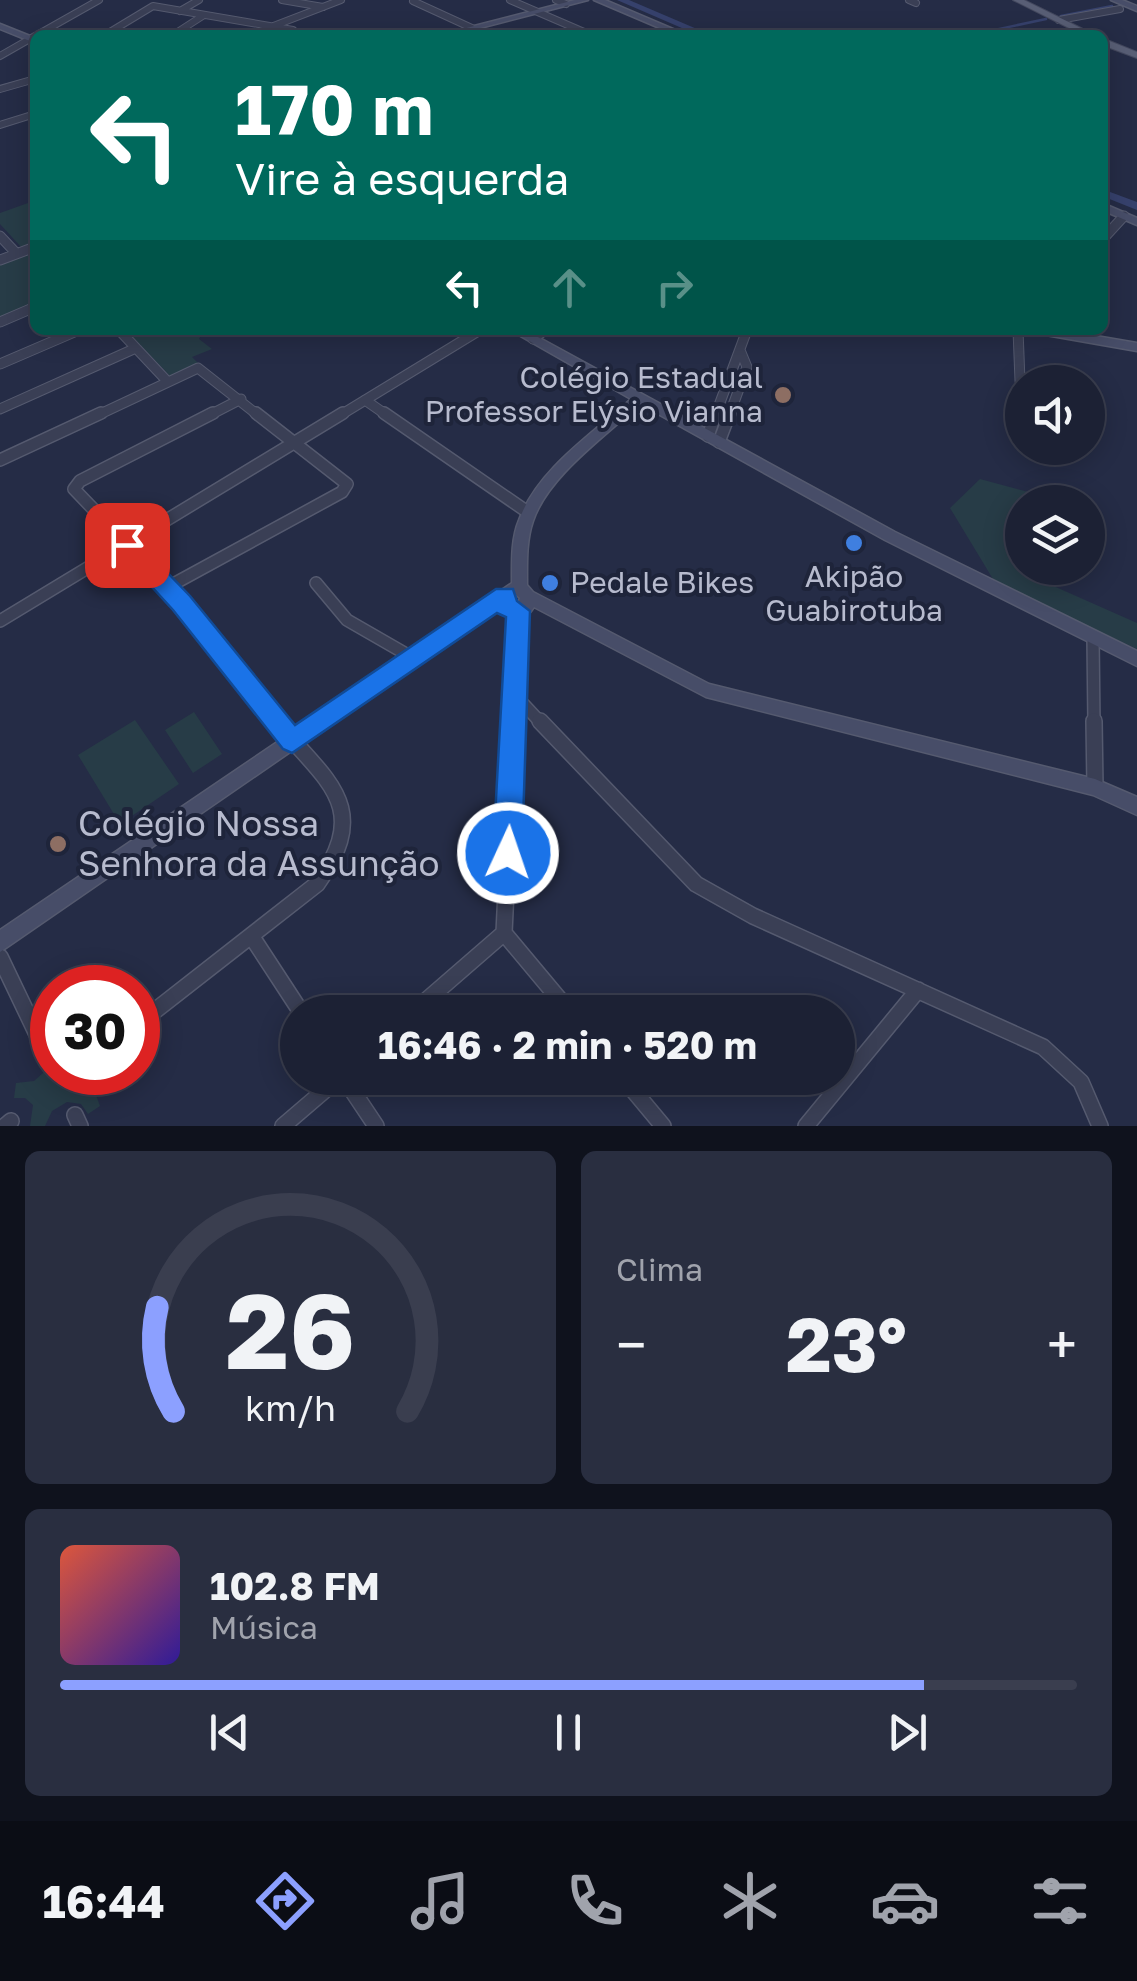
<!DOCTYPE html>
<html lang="pt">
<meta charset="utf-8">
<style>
body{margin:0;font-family:"Golos Text",sans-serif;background:#292e40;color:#f1f3f6;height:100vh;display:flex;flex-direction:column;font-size:38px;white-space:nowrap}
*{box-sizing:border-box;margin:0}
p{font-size:32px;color:#a0a3ac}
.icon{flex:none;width:55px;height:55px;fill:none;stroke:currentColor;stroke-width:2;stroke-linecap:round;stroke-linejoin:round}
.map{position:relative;height:1126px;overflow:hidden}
.side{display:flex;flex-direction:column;gap:25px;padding:25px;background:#0f121d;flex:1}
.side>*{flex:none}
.banner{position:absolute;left:30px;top:30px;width:1078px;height:305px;border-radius:15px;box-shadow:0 5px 25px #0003,0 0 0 2px #3a3e4f;background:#00695c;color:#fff;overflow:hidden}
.fabs{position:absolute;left:1005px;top:365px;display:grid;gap:20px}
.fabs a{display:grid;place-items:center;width:100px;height:100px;border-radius:50%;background:#1c2134;box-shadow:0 5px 25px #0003,0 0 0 2px #3a3e4f;font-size:50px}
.speed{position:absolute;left:30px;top:965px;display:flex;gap:20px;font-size:50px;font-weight:700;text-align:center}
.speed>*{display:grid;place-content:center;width:130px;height:130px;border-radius:50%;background:#1c2134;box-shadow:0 5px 25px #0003,0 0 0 2px #3a3e4f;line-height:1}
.speed .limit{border:15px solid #d22;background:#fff;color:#111}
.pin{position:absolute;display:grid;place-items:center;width:85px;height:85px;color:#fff;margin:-42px;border-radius:20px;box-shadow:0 5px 15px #0006}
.me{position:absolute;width:110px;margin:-55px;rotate:3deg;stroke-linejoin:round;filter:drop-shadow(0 0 8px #0008)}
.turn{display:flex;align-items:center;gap:35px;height:210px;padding:0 40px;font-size:45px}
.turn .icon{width:130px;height:130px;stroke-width:2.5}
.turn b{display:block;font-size:70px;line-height:85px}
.lanes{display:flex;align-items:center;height:95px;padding:0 40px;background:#0003;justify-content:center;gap:50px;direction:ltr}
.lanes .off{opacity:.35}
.big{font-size:75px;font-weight:700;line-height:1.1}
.side .card{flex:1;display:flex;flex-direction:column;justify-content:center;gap:15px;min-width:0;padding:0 35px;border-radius:15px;background:#292e40}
.side .dial{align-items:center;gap:0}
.dial svg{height:260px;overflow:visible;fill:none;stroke:#3a3e4f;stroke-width:7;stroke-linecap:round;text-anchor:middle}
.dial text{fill:#f1f3f6;stroke:none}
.song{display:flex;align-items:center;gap:30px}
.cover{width:120px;height:120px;border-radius:15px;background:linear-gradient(135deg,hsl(10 70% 55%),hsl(250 70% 35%))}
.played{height:10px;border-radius:5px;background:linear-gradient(90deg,#8ca0ff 85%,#3a3e4f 85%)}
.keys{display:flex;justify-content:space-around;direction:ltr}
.heat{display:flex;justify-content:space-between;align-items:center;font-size:55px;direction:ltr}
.side .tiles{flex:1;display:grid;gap:25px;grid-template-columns:1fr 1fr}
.card:last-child{grid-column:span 2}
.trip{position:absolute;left:280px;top:995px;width:575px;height:100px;border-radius:50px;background:#1c2134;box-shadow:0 5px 25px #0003,0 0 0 2px #3a3e4f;font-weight:700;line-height:100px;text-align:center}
.dock{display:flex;height:160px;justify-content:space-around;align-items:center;background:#0b0d15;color:#a0a3ac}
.dock .icon{width:70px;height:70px}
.dock .active{color:#8ca0ff}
.dock b{font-size:45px;color:#f1f3f6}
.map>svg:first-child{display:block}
</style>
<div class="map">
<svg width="1137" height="1126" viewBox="0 0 1137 1126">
<rect width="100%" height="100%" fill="#252c46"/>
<path fill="#273c47" d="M28,203L35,208V243L22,248L0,224V213Z
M35,251V304L0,319V265Z
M126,330H204L199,339L212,349L192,357L198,363L170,376Z
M980,479L1032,493L1031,502H1022V568H1057L1049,584L1137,623V649L996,584L950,508Z
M194,712L222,754L193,773L165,730Z
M135,720L179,784L120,824L78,755Z
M52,1065V1072L67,1073L77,1083L89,1082L100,1072L109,1073L114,1081L96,1095L100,1106L88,1114L81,1104L67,1102L52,1111L45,1126H30L33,1105L25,1098H14L16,1083L34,1081Z"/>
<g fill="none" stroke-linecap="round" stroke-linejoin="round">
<path stroke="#36416c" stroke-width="2.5" d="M1061,16L1112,6
M971,35L1046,19"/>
<path fill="#36416c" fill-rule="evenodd" d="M617,0H629L711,35H698Z
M1102,189L1137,202V210L1102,196Z"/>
<g stroke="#555a6f" stroke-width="8">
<path id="street-far3" d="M282,0L323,7
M510,0L591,35
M556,0L566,4
M909,0L916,3
M413,1L487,35
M180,11L199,0
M1059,20L1120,9
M37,35L99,0
M105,35L153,6L293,30
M173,35L204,15
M250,35L341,0
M0,56L35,36
M0,89L35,79
M0,125L35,114"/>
</g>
<g stroke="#555a6f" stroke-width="11">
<path id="street-far2" d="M0,236L16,253
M1102,240L1124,216
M0,260L35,247
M0,322L35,307
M119,330L167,381
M1018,330L1020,381
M533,339L545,330
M0,364L79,330
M365,400L388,416
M0,409L136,348
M96,416L198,368L259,416
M208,416L241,399
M339,416L480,330
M715,416L747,330
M729,416L747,367L740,350"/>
</g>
<g stroke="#555a6f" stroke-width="14">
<path id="street-far1" d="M213,413L80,481L74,489L168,587L278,724
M384,413L529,513
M708,436L716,413
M719,442L730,413
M0,460L101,413
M316,583L347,620L413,658
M168,587L342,492L347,484L256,413
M0,621L343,413
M1093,638L1094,724
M515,695L542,724
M514,724L519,611"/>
</g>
<g stroke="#555a6f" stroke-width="18">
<path id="street" d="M540,721L696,884L753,916L1043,1047L1081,1082L1100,1126
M1094,721L1095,787
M504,933L570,1012
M252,937L301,1012
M0,957L46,1053
M413,1012L504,933L514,721
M138,1024L317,884C374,805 324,780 276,721
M344,1078L376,1126
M623,1078L663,1126
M75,1115L80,1126
M5,1126L11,1121
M283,1126L339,1078
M806,1126L918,990"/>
</g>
<g stroke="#555a6f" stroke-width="3">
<path id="secondary" d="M575,0H588L453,35H439Z
M594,0H605L687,35H676Z
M1111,0H1122L1137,6V11Z
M0,24L35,38V43L0,29Z
M1102,203L1137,218V225L1102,210Z
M510,330H525L895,532L1137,651V666L885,540L640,404C606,436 548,476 533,521C526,541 527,564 527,585L533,592L709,684L1095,779L1137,797V815L1093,795L706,697L534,607C526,621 508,622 499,608L0,952V930L512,583C512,562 511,539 519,520C538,469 592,434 631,399ZM515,594L520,598L517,606L512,602Z
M1034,330H1061L1137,343V351L1040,334Z"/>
</g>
<g stroke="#43485e" stroke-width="2">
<path id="primary" d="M1013,0H1024L1095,35H1083Z
M1102,38L1137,52V58L1102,45Z"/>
</g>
<use href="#street-far3" stroke="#3a3f55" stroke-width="6"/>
<use href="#street-far2" stroke="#3a3f55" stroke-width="9"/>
<use href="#street-far1" stroke="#3a3f55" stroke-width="11"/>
<use href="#street" stroke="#3a3f55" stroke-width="15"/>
<use href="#secondary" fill="#474d68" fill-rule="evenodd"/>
<use href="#primary" fill="#585e75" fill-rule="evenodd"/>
</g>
<path fill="#1a73e8" stroke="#114b97" stroke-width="2.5" d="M127,536L135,539L190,596L295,725L496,589H513L517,601L530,611L522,853L518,863L508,867L497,863L493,853L506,617L497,613L292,753L283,749L173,610L119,551V539Z"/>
<g fill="#8d6e63" stroke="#1e243a" stroke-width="4">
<circle cx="783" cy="395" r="10"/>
<circle cx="58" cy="844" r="10"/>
</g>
<g fill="#3f7fe0" stroke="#1e243a" stroke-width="4">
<circle cx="854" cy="543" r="10"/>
<circle cx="550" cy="583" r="10"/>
</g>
<g text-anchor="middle" stroke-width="8" stroke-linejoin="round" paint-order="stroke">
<g font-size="30" fill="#b7bbce" stroke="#1e243a" text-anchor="end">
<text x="763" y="388">Colégio Estadual<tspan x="763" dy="34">Professor Elýsio Vianna</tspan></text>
<text x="854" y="587" text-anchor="middle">Akipão<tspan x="854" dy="34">Guabirotuba</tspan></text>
<text x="570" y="593" text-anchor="start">Pedale Bikes</text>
</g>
<g font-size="35" fill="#b7bbce" stroke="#1e243a" text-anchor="start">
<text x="78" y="836">Colégio Nossa<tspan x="78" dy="40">Senhora da Assunção</tspan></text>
</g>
</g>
</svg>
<div class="fabs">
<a><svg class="icon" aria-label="sound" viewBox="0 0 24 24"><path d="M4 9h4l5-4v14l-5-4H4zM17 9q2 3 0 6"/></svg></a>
<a><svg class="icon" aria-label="layers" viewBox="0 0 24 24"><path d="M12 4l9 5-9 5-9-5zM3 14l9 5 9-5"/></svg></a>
</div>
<div class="speed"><div class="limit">30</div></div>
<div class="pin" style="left:127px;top:545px;background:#d93025"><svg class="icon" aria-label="arrive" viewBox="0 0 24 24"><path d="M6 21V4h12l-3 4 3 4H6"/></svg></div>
<svg class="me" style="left:508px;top:853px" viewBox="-20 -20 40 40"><circle r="17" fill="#1a73e8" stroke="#fff" stroke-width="3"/><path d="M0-11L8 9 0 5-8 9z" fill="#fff"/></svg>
<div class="trip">16:46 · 2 min · 520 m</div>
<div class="banner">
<div class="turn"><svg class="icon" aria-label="left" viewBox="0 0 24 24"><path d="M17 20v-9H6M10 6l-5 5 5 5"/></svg><div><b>170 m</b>Vire à esquerda</div></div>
<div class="lanes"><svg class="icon" aria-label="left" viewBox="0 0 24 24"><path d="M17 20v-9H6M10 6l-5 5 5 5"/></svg><svg class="icon off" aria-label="ahead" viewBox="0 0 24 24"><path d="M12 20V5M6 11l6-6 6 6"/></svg><svg class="icon off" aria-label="right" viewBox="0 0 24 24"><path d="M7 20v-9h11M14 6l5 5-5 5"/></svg></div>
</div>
</div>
<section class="side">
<div class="tiles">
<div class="card dial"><svg viewBox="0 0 100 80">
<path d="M14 69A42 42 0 1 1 86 69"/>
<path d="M14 69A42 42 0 0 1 9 37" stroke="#8ca0ff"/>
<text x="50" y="56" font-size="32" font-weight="700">26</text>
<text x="50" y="72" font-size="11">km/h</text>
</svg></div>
<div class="card"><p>Clima</p>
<div class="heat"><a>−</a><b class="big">23°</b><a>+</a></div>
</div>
<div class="card">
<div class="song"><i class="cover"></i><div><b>102.8 FM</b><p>Música</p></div></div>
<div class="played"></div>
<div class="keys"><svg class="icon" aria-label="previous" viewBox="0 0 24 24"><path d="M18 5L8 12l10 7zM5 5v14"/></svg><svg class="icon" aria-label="pause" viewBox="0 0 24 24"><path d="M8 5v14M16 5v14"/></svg><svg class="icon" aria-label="next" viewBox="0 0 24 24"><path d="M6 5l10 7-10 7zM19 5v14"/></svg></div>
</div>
</div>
</section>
<nav class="dock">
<b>16:44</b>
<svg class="icon active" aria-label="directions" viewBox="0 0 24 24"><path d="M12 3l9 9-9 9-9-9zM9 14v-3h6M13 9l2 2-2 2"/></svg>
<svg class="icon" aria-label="music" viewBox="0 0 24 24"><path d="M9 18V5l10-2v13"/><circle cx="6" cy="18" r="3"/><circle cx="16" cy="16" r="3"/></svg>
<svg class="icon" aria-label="phone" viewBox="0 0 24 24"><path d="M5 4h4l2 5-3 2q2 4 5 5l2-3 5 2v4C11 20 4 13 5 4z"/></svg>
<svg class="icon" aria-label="climate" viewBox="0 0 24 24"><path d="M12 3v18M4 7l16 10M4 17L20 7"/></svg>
<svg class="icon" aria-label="car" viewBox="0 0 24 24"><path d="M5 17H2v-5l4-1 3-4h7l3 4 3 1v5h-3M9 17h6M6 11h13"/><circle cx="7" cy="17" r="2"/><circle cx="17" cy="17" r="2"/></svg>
<svg class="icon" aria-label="filters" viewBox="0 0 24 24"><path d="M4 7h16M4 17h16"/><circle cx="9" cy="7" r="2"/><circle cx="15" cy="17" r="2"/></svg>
</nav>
